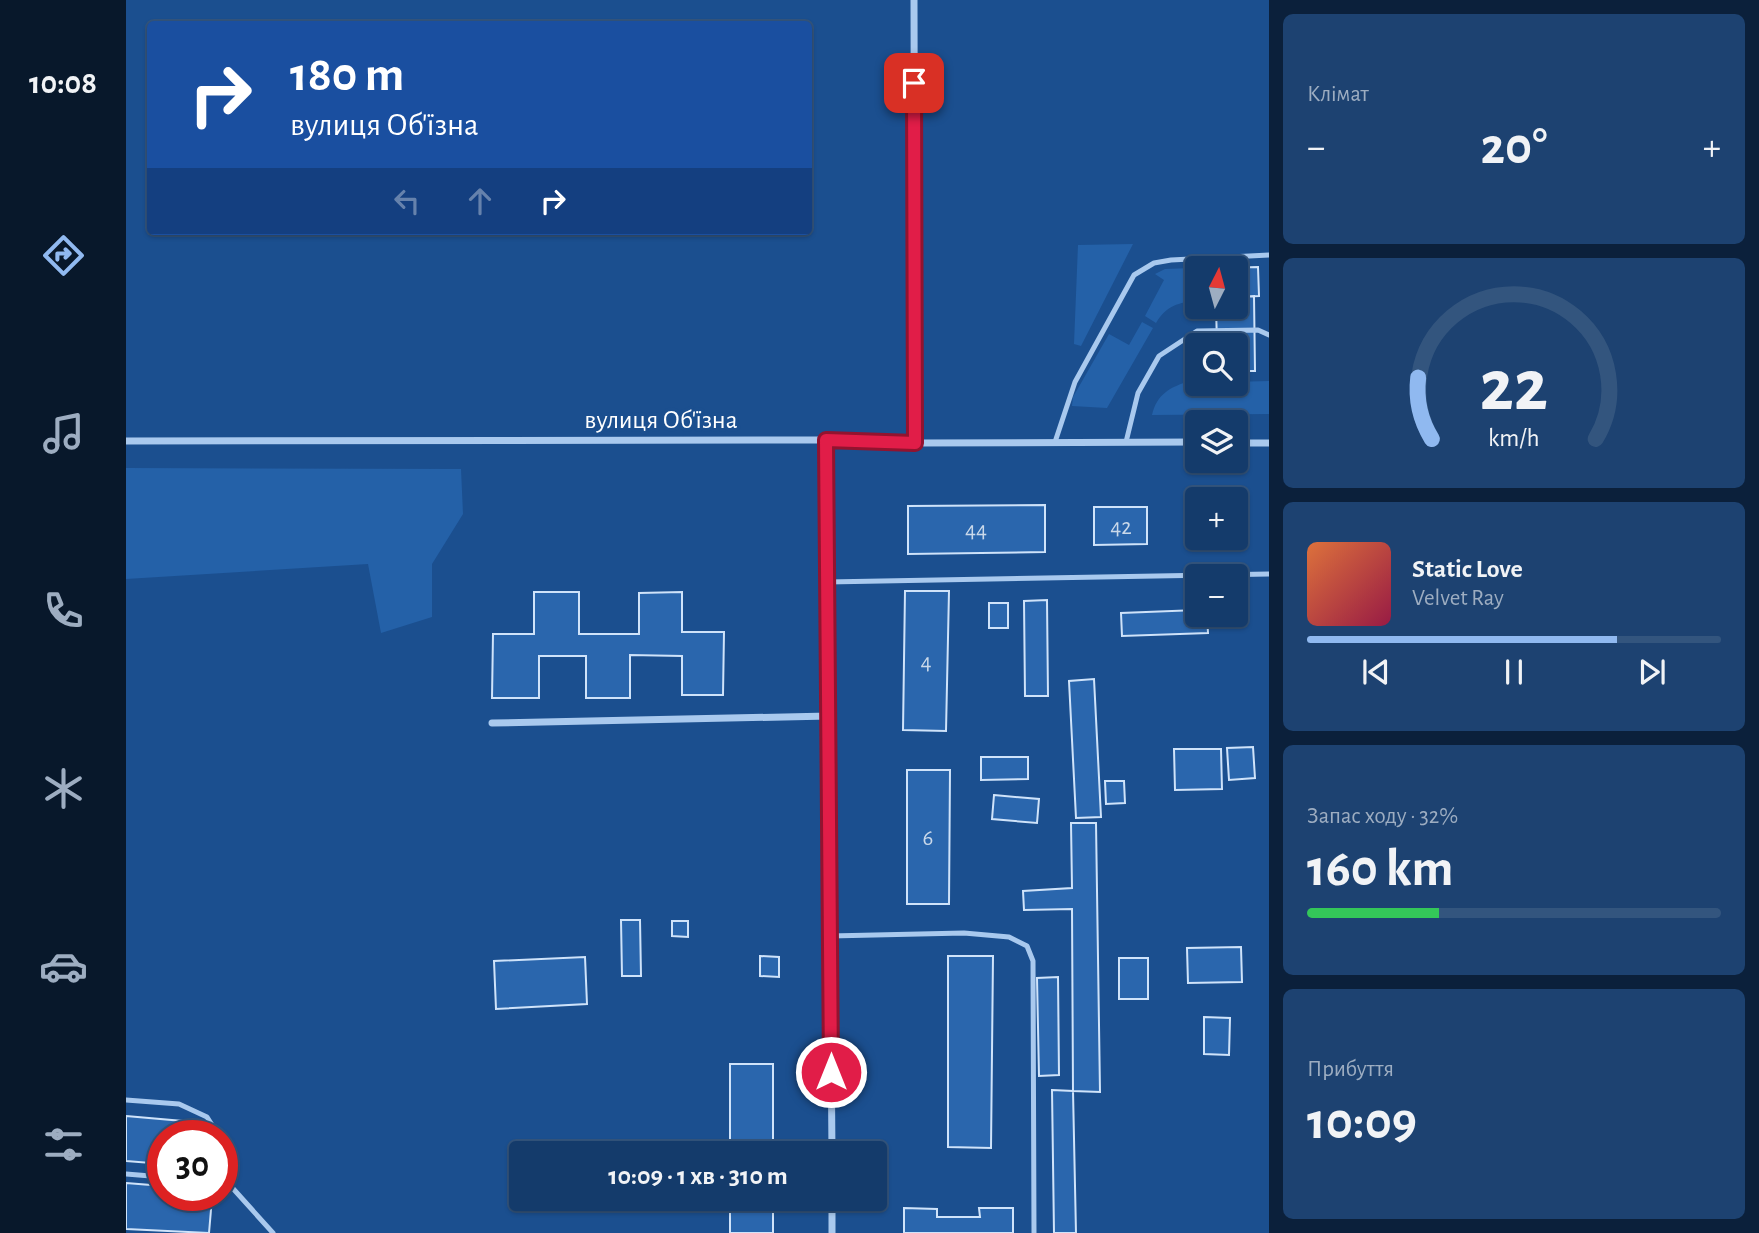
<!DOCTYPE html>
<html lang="uk">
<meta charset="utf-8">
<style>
body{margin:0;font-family:"Alegreya Sans",sans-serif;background:#1d4271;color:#f1f3f6;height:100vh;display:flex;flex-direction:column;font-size:26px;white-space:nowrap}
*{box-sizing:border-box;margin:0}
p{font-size:23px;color:#9dadc1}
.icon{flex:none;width:38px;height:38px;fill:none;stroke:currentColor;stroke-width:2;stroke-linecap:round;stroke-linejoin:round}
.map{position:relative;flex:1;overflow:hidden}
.details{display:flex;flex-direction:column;gap:14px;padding:14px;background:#0b203b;width:490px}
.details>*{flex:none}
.hud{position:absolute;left:21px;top:21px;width:665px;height:214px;border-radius:7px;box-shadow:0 2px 5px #0004,0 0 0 2px #33557e;background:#1a4fa0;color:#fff;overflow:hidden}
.needle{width:46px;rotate:6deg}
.controls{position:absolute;left:1059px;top:256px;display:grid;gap:14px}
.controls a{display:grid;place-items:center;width:63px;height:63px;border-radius:7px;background:#143b6b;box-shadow:0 2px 5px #0004,0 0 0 2px #33557e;font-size:35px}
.speed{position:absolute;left:21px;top:1120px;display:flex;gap:14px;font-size:35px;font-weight:700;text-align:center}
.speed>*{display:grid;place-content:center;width:91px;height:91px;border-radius:50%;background:#143b6b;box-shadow:0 2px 5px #0004,0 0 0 2px #33557e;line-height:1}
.speed .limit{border:10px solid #d22;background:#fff;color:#111}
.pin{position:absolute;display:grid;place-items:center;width:60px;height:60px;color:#fff;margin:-30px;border-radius:14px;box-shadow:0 4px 10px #0006}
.me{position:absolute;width:77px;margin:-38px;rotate:0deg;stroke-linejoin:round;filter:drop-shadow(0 0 5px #0008)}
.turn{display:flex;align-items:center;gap:24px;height:147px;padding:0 28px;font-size:32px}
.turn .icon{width:91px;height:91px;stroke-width:2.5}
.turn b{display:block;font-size:49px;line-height:60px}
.lanes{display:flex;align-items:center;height:66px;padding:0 28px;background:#0003;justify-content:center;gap:35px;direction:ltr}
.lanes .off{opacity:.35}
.big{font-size:52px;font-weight:700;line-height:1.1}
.details .tile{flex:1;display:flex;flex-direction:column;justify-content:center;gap:10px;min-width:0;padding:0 24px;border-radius:10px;background:#1d4271}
.details .dial{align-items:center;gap:0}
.dial svg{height:182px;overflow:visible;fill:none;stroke:#33557e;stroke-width:7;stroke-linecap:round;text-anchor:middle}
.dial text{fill:#f1f3f6;stroke:none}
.song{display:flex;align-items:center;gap:21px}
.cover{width:84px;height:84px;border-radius:10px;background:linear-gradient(135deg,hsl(20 70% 55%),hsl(340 70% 35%))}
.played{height:7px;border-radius:4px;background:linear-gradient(90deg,#90b9f0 75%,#33557e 75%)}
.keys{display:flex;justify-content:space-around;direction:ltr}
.heat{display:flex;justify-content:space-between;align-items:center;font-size:38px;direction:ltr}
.charge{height:10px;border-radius:5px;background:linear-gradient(90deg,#34c759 32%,#33557e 0)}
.trip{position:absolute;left:383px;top:1141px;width:378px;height:70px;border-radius:7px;background:#143b6b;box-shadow:0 2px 5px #0004,0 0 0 2px #33557e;font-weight:700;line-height:70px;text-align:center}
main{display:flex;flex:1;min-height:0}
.dock{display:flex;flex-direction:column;width:126px;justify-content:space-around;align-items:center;background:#08182b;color:#9dadc1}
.dock .icon{width:49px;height:49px}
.dock .current{color:#90b9f0}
.dock b{font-size:32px;color:#f1f3f6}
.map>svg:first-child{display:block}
</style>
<main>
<nav class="dock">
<b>10:08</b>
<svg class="icon current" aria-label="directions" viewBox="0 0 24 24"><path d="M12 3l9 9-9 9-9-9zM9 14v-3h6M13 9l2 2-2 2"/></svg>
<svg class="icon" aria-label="music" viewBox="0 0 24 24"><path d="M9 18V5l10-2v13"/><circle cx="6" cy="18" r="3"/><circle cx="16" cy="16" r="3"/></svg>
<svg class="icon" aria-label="phone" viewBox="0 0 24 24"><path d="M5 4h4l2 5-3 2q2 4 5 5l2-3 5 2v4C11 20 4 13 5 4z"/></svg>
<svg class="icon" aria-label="climate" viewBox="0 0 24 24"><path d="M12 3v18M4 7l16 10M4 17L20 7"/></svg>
<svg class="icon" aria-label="car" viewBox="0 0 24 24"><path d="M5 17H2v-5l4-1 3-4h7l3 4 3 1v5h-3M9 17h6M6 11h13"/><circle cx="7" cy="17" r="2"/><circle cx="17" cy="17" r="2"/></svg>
<svg class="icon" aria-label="filters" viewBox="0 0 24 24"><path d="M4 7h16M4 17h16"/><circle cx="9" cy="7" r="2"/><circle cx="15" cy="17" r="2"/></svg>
</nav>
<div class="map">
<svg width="1143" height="1233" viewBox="0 0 1143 1233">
<rect width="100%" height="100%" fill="#1b4f8f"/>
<path fill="#2461a8" d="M1007,244L955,346L948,344L952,245Z
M1067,268L1069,282H1071V301C1053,302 1040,306 1030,323L1019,316L1038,280L1029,274L1039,269Z
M1016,322L1027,328L981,408L946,406L947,397L983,334L1003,345Z
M1064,381H1071V383L1143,381V414L1026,415C1031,394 1044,387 1064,381Z
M0,468L335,469L337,514L306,564V617L255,633L242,564L0,579Z"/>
<path fill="#2a66ad" stroke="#cfe3fa" stroke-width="2" d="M1132,267L1133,296L1110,297V268H1095Z
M1128,296L1129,371H1110V345H1091L1090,306H1110V297Z
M919,505V552L782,554V506Z
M1067,506H1071V537H1110V506H1119L1120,543L1067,544Z
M968,507H1021V544L968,545Z
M779,591H823L820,731L777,730Z
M408,592H453V634H513V593L556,592V632H598L597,695H556V656L504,655V698H460V656H413V698H366L367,634H408Z
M921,600L922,696H899L898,601Z
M863,603H882V628H863Z
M1071,610V614H1081L1082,633L996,636L995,613Z
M968,679L975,817L950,818L943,681Z
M1127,747L1129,778L1103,780L1101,748Z
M1048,749H1095L1096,789L1049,790Z
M855,757H902V779L855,780Z
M781,770H824L823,904H781Z
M979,781H998L999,803L980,804Z
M868,795L913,799L911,823L866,819Z
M945,823H970L974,1092L947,1091L946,909L898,910L897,891L946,888Z
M495,920H514L515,976H496Z
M546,921H562V937L546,936Z
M1115,947L1116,982L1062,983L1061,948Z
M634,956L653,957V977L634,976Z
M822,956H867L865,1148L822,1147Z
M459,957L461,1004L370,1009L368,961Z
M993,958H1022V999H993Z
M932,977L933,1075L913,1076L911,978Z
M1078,1017L1104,1018L1103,1055L1078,1054Z
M604,1064H647V1153H604Z
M926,1090L947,1091L950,1233H928Z
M0,1116L68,1122L67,1130L86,1131V1136H37V1164L0,1161Z
M0,1183L37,1186V1195L86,1198L83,1233L0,1229Z
M604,1199H647V1233H604Z
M778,1208L811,1209V1217H854L853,1208H887V1233H778Z"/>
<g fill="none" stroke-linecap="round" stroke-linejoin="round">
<path stroke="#a9c9ee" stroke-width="5" d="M929,442L949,382L1008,275L1028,263L1045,260L1143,255
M1000,442L1012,393L1033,356L1071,331L1132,330L1143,335
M701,582L1143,574
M704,936L838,933L883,937L901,946L907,961L908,1233
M0,1100L53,1104L81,1117L93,1136
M96,1140L102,1183
M0,1174L37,1177
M96,1182L102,1183L147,1233"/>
<path stroke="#a9c9ee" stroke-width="7" d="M788,0L789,443
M700,440L706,1153
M0,441L700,440L789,443L1071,442
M1110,443H1143
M366,723L703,716
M706,1199V1233"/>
</g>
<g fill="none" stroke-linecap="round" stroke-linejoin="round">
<g stroke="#92132f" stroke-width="18">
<path id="route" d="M705,1072L700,440L789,443L788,83"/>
</g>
<use href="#route" stroke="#e11d48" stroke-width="12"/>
</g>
<g text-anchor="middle" stroke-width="7" stroke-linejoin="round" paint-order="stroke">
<g font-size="23" fill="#cad9ea">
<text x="995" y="534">42</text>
<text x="850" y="537">44</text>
<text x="800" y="669">4</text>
<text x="802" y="845">6</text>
</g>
<g font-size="26" fill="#fff" stroke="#1b4f8f">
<text x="535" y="428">вулиця Об'їзна</text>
</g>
</g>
</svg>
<div class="controls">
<a><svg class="needle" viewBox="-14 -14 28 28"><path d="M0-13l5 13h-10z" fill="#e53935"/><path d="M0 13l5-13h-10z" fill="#9dadc1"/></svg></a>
<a><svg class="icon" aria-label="search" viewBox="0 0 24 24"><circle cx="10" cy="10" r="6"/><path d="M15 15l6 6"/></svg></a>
<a><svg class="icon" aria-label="layers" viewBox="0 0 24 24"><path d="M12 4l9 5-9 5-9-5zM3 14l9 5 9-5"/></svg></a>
<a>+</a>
<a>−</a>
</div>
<div class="speed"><div class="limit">30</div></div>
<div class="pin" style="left:788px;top:83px;background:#d93025"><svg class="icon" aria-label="arrive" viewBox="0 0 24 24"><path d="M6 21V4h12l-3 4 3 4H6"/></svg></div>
<svg class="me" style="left:705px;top:1072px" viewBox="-20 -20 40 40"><circle r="17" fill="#e11d48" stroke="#fff" stroke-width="3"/><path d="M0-11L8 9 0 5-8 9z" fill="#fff"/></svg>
<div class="trip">10:09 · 1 хв · 310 m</div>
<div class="hud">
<div class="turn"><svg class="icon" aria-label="right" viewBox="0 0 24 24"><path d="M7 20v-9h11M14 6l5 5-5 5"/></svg><div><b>180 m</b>вулиця Об'їзна</div></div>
<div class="lanes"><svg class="icon off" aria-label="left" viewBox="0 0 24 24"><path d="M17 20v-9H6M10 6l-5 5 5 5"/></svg><svg class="icon off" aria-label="ahead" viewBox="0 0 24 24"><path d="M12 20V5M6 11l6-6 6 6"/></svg><svg class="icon" aria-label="right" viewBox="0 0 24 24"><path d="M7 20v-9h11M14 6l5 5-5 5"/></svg></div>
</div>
</div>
<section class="details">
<div class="tile"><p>Клімат</p>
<div class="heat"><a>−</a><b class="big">20°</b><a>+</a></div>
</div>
<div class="tile dial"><svg viewBox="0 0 100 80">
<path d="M14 69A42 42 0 1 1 86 69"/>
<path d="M14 69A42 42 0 0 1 8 42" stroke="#90b9f0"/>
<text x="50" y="56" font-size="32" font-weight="700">22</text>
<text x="50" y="72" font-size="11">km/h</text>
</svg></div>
<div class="tile">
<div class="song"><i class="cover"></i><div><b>Static Love</b><p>Velvet Ray</p></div></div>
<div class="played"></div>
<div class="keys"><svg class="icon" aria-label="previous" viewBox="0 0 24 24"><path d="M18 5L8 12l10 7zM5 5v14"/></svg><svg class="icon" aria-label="pause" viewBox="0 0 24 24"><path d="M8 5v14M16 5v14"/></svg><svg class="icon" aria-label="next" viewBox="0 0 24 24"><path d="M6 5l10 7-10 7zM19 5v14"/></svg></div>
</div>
<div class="tile"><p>Запас ходу · 32%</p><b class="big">160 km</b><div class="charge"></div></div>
<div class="tile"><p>Прибуття</p><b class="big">10:09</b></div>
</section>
</main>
